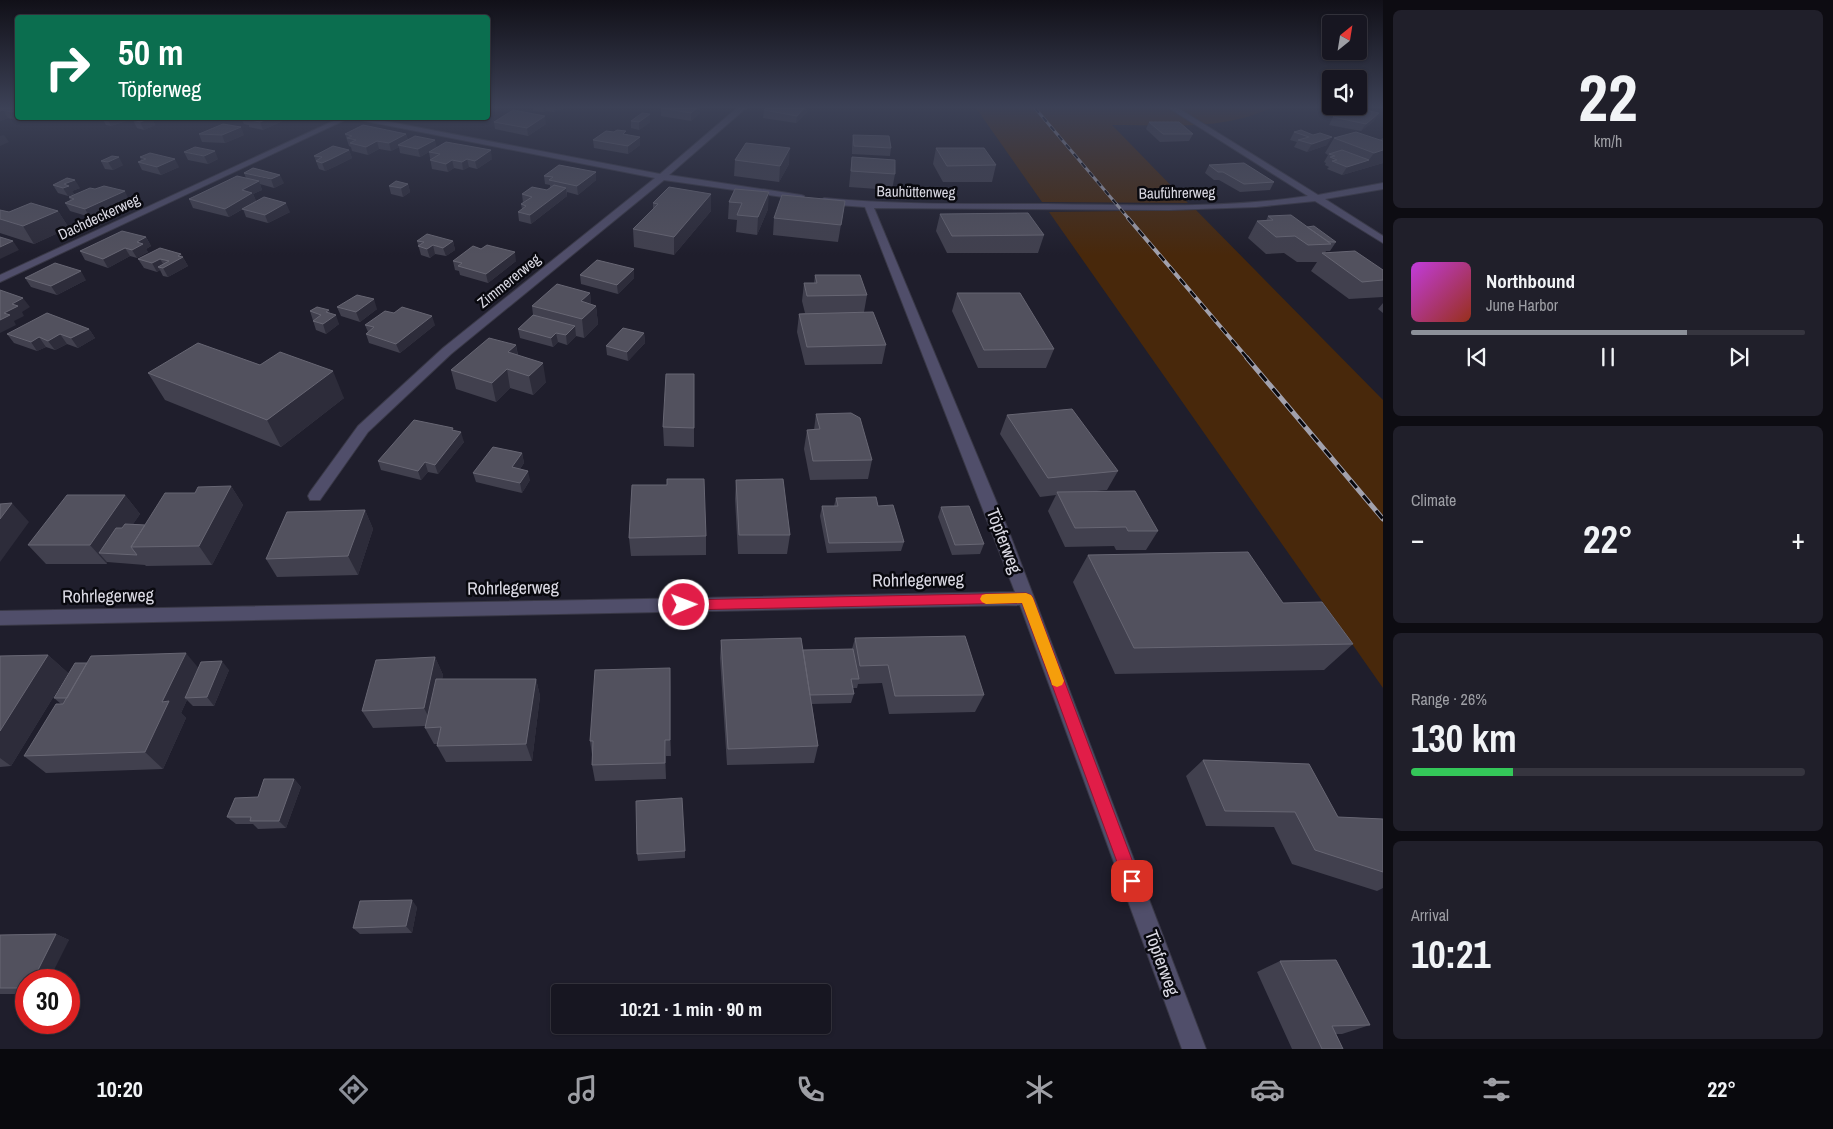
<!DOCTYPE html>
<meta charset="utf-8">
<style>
body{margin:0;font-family:"Archivo Narrow",sans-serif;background:#201f2a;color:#f1f3f6;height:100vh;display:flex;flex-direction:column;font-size:19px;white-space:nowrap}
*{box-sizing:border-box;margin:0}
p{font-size:16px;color:#9e9fa5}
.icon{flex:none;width:28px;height:28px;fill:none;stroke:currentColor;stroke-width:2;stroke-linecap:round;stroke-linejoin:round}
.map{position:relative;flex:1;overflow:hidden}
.details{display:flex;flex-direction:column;gap:10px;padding:10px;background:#0d0c12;width:450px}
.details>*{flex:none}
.guide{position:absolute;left:15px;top:15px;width:475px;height:105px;border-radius:5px;box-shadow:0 1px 4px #0004,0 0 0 1px #36353f;background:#0b6e4f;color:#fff;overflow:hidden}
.needle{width:32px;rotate:30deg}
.buttons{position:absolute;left:1322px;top:15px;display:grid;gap:10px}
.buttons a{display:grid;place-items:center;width:45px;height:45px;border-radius:5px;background:#171621;box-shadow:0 1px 4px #0004,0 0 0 1px #36353f;font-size:25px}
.speed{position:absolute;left:15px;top:969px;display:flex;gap:10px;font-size:25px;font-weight:700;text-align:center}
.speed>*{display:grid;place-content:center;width:65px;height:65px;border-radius:50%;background:#171621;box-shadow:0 1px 4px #0004,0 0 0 1px #36353f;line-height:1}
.speed .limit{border:8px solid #d22;background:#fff;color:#111}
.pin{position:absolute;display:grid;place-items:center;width:42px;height:42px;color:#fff;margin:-21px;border-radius:10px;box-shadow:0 2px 8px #0006}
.me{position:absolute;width:55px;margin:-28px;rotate:89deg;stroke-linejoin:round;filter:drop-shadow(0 0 4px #0008)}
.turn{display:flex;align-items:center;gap:18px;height:105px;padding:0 20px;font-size:22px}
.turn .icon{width:65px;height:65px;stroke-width:2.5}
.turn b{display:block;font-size:35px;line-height:42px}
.big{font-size:38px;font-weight:700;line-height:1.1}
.details .card{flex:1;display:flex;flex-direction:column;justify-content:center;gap:8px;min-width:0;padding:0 18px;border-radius:8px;background:#201f2a}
.details .dial{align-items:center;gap:0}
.dial b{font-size:65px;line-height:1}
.song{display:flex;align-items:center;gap:15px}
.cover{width:60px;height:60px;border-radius:8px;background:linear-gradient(135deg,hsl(290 70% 55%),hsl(10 70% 35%))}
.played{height:5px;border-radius:2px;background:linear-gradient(90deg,#8c9099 70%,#36353f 70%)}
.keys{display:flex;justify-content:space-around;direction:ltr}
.heat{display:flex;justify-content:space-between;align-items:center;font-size:28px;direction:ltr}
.charge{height:8px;border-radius:4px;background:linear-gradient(90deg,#34c759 26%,#36353f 0)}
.trip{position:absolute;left:551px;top:984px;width:280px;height:50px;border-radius:5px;background:#171621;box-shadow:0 1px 4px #0004,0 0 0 1px #36353f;font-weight:700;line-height:50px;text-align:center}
.tabs{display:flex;height:80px;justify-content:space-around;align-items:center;background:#09090d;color:#9e9fa5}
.tabs .icon{width:35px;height:35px}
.tabs .current{color:#8c9099}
.tabs b{font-size:22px;color:#f1f3f6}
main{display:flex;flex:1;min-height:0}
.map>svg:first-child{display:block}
</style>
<main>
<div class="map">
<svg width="1383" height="1049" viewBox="0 0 1383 1049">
<rect width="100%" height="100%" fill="#1f1e2c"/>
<path fill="#48280b" d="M976,108H1271C1221,131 1166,125 1112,125L1188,203L1042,202Z
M1196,210L1383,400V688L1049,212Z"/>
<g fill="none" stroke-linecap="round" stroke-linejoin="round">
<g stroke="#393846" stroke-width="2">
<path id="street" d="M737,108H746L669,175L801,195L804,196V200L664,180L451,354L368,432L320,500H310L308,496L310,492L358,426L443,348L655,178L360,120L357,118H369L660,174Z
M1169,108H1178L1318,195L1383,183V189L1325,199L1383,236V243L1315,201L1256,207L1169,210L874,208L1009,532L1206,1049H1182L1020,605L0,625V611L1015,592L865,207L824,204L819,201L824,198C898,205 972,204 1047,204C1133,205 1222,209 1308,196Z
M340,118H349L0,282V275Z"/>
</g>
<use href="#street" fill="#504e6a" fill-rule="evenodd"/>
<g stroke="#a2a1ad" stroke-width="3">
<path id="rail-far2" d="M1035,108L1129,219"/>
</g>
<g stroke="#a2a1ad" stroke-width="4">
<path id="rail-far1" d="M1128,218L1248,359"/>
</g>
<g stroke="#a2a1ad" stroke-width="5">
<path id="rail" d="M1247,358L1383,519"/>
</g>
<use href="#rail-far2" stroke="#09090f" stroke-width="2" stroke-dasharray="6" stroke-linecap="butt"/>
<use href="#rail-far1" stroke="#09090f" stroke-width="2.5" stroke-dasharray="8" stroke-linecap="butt"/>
<use href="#rail" stroke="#09090f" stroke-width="3" stroke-dasharray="10" stroke-linecap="butt"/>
</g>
<path fill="#41404e" d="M0,108H18V118H22L16,120L8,118L0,121Z
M533,108H564L554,112L546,111L544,112L533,111Z
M661,108L700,113L691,121L661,116Z
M766,108H807V112L796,123L763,118L764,110Z
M650,114V122L639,130L631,128V121Z
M1333,117L1374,121L1361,131L1329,125Z
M102,118H124L126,121L111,126L106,125Z
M152,118L155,125L144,130L137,128L133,120Z
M218,118H234L229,120Z
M241,118H289L263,130L249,127V125L244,124Z
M494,122L546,124L528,136L495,129Z
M1149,122L1193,134L1189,141L1160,142L1146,129Z
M1301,130L1327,145L1307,152L1294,147L1297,142L1290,140L1294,132Z
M199,134L244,135L225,143L202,142Z
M345,134H406L408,140L437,147L492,159L477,169L469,167L463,170L454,168L448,172L432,169L429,152L420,157L400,153L399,147L391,151L379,149L368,155L352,151L351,147L349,146Z
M627,134L640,145L628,154L594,148L593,140Z
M853,135L891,148L890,156L852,154V143Z
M1334,138L1379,140L1383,138V163L1342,175L1327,169L1329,167L1325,165L1326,163L1324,162L1328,155L1325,153Z
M936,148L996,165L992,182H943L933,164Z
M349,150L352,158L334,167L325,171L319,169L314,156Z
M184,152L218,159L208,164L188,160Z
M140,157L179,167L161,175L142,170L138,162L141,160Z
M852,157L895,174L892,190L849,187Z
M735,160L789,164L779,182L734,176Z
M101,161L123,165L113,170L105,169Z
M1209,165L1274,182L1270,190L1240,192L1219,180H1214L1205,173Z
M596,172V180L578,195L567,192V196L531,224L519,221L518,212L522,209L521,204L523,203L522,194L547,190L550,188V185L545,184L544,176Z
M244,173L284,183L274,188L260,184L262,190L253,194L256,201L250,205L290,212L268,223L246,217L243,209L229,217L193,208L189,199L246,178Z
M408,184L410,192L403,197L391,194L389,186Z
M53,185L80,188L72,191L74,194L68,196L58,193Z
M735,189L768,209L757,235L736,232L737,220L728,219L729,202Z
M711,194V211L674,255L634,247L633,229L653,209V203Z
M69,197L129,200L90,217L70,211L65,203L70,200Z
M845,201L838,242L773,235L774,218Z
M0,210L9,212L58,211L69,228L34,244L0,233Z
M940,214L1044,235L1038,253H947L936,231Z
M1268,216L1307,227L1336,242L1330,251H1326L1325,253L1383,270V297L1349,299L1311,271L1317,262H1297L1284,253L1266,254L1248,238L1257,221H1266Z
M146,237L151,246L146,249L148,252L137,258L130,256L108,268L85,260L80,251Z
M417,241H453L455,250L446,256L435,254L430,258L421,255Z
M181,254L188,266L168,277L163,276L160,270L157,272L144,268L138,259Z
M453,261H516L488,283L460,275L459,271L455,270Z
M634,269V278L618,294L581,284L580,275Z
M815,275L867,295L864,312L886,345L882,364L805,365L797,332L799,314L805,313L802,301L804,283H814Z
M25,278L86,280L57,295L31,287Z
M590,293L591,304L596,306L598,324L584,338L576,336L567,345L558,342L553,347L520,338L518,329L533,315L532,306Z
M957,293L1054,349L1046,368H978L952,311Z
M1383,303V313L1378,309Z
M337,307L377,309L360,322L341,316Z
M329,310L330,313L339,324L326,334L316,330L310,311Z
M365,325H435L400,353L369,343L366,334L368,332Z
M89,329L95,338L78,348L67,344L55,350L46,347L37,351L14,343L7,334Z
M644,333L645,343L628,361L607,355L606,346Z
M516,345L518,355L546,382L533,395L510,388L496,402L456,389L451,370Z
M260,365L344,398L281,447L165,400L148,373Z
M694,374V447L664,446L663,427Z
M816,414L872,460L868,479L810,480L804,449L807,430H814Z
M1007,415L1118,471L1107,490L1097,491L1158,531L1146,550H1116L1114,546L1065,547L1048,511L1056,495L1040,497L1000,434Z
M454,431L464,442L438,474L428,472L421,480L381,470L378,461Z
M522,453L524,463L520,469L530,480L522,493L476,482L473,473Z
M736,480L790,535L787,554H738L735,499Z
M231,486L243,505L212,565L146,566L145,565L107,562V564H46L28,545L125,495L140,514L133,524L145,525L195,493Z
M836,498L904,542L901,551L827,553L820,516L822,506H834Z
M941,507L984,544L980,554L952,555L938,517Z
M365,510L373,529L358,575L277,577L266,559Z
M706,536V555L631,556L629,538Z
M1088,555L1283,603L1353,644L1324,670L1115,674L1073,582Z
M855,638L984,695L975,712L889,714L882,683L858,684L857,688H853L854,694L851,703L812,704L818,746L814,763L727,765L720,658L721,640L803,650L852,649Z
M48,655L68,673L11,766L0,767V656Z
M435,657L443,675L442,679H536L540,696L532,761L446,762L437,746L438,744H434L425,728V726L373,728L362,711Z
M198,668L229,670L214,706H193L187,700L181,713L186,718L163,769L46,773L24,756L61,704L54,698Z
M671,686V756H666V779L595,781L592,765V755L590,741Z
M1203,760L1338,817L1383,819V888L1377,891L1292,864L1274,827L1206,826L1186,776Z
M294,779L301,787L286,828L258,829L253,824H236L227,817L258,797Z
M685,851V858L638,861L637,854Z
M417,907L412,933L360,934L353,928Z
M56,934L69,940L26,980V994H0V935Z
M1280,961L1370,1025L1342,1034H1336L1343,1049H1292L1257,972Z"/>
<path fill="#2d2c3a" d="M18,108V118H22L16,120L11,112Z
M543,108H546V111L544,112Z
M554,108H564L554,112Z
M697,108H700V113L691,121V113Z
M804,108H807V112L796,123L797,116Z
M3,110L8,118L0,121V111Z
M1379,113L1374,121L1361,131L1366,124Z
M650,114V122L639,130V122Z
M545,116L546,124L528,136L527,128Z
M110,118H124L126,121L111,126L107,119Z
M152,118L155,125L144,130L140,122Z
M270,118H289L263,130L260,122Z
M241,127L244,135L225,143L222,135Z
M406,134L408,142L398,145L399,147L391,151L389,143Z
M4,135L9,142L0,146V136Z
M640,137V145L628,154V146Z
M1332,137L1327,145L1307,152L1312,144Z
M435,140L437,148L429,152L420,157L418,149Z
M377,141L379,149L368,155L366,147Z
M790,148L789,164L779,182L780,166Z
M349,150L352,158L334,167L325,171L322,163Z
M491,150L492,159L477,169L475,161Z
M1383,150V163L1342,175L1347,167L1369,160L1374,153Z
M215,151L218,159L208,164L204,156Z
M119,157L123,165L113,170L108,162Z
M175,159L179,167L161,175L157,167Z
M467,159L469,167L463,170L462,162Z
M452,160L454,168L448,172L446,164Z
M596,172V180L578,195L577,186Z
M280,175L284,183L274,188L271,179Z
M75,180L80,188L72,191L74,194L68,196L63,188L64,184Z
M259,181L262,190L253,194L256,201L229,217L225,209L242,190Z
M408,184L410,192L403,197L401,188Z
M566,188L567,196L531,224L530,215Z
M125,191L129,200L90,217L85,209Z
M769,192L768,209L757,235L758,217Z
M711,194V211L674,255V237Z
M286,203L290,212L268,223L265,215Z
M58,211L69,228L34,244L23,226Z
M146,237L151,246L146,249L148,252L137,258L132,250L137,242Z
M13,241L19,250L0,259V247Z
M453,241L455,250L446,256L443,248Z
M433,245L435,254L430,258L427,249Z
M125,248L130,256L108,268L103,259Z
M515,252L516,261L488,283L486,274Z
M181,254L188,266L168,277L163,268L158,267L160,270L157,272L152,263L160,259L165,267Z
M634,269V278L618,294L617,285Z
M81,271L86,280L57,295L51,286Z
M590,293L592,310L596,306L598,324L584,338L582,319L581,301Z
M23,298L30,307L22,312L24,316L14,321L16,325L0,333V320L4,313L12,304Z
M374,299L377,309L360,322L356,312Z
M329,310L332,318L336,315L339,324L326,334L323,324L326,312Z
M432,316L435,325L400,353L396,344Z
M575,326L576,336L567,345L566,335Z
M89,329L95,338L78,348L71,338Z
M556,333L558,342L553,347L551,338Z
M644,333L645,343L628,361L627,352Z
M60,334L67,344L55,350L48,341Z
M39,337L46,347L37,351L31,342Z
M516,345L519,364L508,352Z
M543,363L546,382L533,395L529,376Z
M507,369L510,388L496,402L492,383Z
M333,371L344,398L281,447L267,420Z
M461,432L464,442L438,474L435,465Z
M522,453L524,463L515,476L512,467Z
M425,462L428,472L421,480L418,471Z
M528,471L530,480L522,493L520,483Z
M231,486L243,505L212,565L199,546Z
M125,495L140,514L113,554L99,553L107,562V564L90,545Z
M12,503L29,522L0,562V519Z
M365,510L373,529L358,575L348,556Z
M186,653L201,671L185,698L187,700L181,713L186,718L163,769L145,752L162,702Z
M48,655L68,673L11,766L0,758V731Z
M435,657L443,675L433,726L424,708Z
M222,661L229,670L214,706L207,697Z
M670,668L671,686V756L670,740Z
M536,679L540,696L532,761L526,744Z
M665,740L666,756V779L665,763Z
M294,779L301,787L286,828L279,821Z
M412,900L417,907L412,933L406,926Z
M56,934L69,940L49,980H33Z"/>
<path fill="#52515e" stroke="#676673" d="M0,108H18V110L11,112L3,110L0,111Z
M661,108H697L691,113Z
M766,108H804L797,116L764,110Z
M1344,108H1357L1379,113L1366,124L1333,117Z
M513,110L545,116L527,128L494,122Z
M642,113L650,114L639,122L631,121Z
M140,118H151L140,122L133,120Z
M245,118H270L260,122L246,119L248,118Z
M1149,122H1179L1193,134H1163Z
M223,124L241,127L222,135L199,134Z
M363,125L406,134L389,143L377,141L366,147L350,143L356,140L347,138L352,136L345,134Z
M617,130L626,131L623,134L640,137L628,146L593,140L606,131L614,132Z
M1301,130L1313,135L1320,133L1332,137L1312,144L1298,140L1309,137L1294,132Z
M1356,132L1383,141V150L1374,153L1334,138Z
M853,135L889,136L891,148L854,146Z
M415,136L435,140L418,149L398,145Z
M446,142L491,150L475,161L467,159L462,162L452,160L446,164L430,160L440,154L429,152Z
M746,143L790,148L780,166L735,160Z
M333,146L349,150L331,159L322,163L316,161L322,157L314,156Z
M195,147L215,151L204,156L184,152Z
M936,148H984L996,165L947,166Z
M1342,150L1369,160L1347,167L1332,161L1337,160L1330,157L1335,156L1329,154Z
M150,153L175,159L157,167L138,162L146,159L140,157Z
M112,156L119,157L108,162L101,161Z
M852,157L895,160V174L851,171Z
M1244,163L1274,182L1244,184L1223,172H1218L1209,165Z
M559,165L596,172L577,186L549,180L553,177L544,176Z
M253,168L280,175L271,179L244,173Z
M237,176L259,181L242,190L252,193L225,209L189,199Z
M67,178L75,180L64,184L69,186L63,188L53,185Z
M396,181L408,184L401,188L389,186Z
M554,185L566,188L530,215L518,212L526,206L521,204L532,197L522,194L532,187L547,190Z
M104,186L125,191L85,209L65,203L74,199L69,197L90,188L95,189Z
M669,187L711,194L674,237L633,229L658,204L653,203Z
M735,189L769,192L758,217L737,215L742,203L729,202Z
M782,195L845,201L841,225L774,218Z
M264,197L286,203L265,215L242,209Z
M31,203L58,211L23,226L0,219V210L9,212Z
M1028,213L1044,235L952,236L940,214Z
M1291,215L1331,244L1308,245L1295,236L1276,237L1257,221L1273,220L1268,216Z
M1314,226L1336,242H1329L1307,227Z
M122,231L146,237L137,242L143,244L132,250L125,248L103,259L80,251Z
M427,234L453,241L443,248L433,245L427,249L418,246L424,242L417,241Z
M0,237L13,241L0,247Z
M487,245L515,252L486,274L458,266L462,263L453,261L473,246L481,249Z
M160,248L181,254L178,256L183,257L163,268L158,267L169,261L160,259L152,263L138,259Z
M1355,251L1383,270V280L1362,282L1322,253Z
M597,260L634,269L617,285L580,275Z
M55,263L81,271L51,286L25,278Z
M815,275H860L867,295L807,296L804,283H817Z
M557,284L590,293L581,301L596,306L582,319L532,306Z
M0,290L23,298L12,304L18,306L4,313L10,315L0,320Z
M957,293H1020L1054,349L984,350Z
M357,295L374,299L356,312L337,307Z
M317,307L329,310L326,312L336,315L323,324L313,321L321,315L310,311Z
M402,307L432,316L396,344L366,334L374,327L365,325L385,311L394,313Z
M873,312L886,345L807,347L799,314Z
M47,313L89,329L71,338L60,334L48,341L39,337L31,342L7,334Z
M533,315L575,326L566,335L556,333L551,338L518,329Z
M623,328L644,333L627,352L606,346Z
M489,338L516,345L508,352L543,363L529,376L507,369L492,383L451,370Z
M198,343L260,365L280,352L333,371L267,420L148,373Z
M666,374H694V428L663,427Z
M1072,409L1118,471L1048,478L1007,415Z
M851,413L860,418L872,460L813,461L807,430L820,429L816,414Z
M414,420L453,428L452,430L461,432L435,465L425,462L418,471L378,461Z
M493,447L522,453L512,467L528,471L520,483L473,473Z
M667,479H704L706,536L629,538L632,485H667Z
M783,479L790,535H739L736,480Z
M231,486L199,546L131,547L165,493H195L198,487Z
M1135,491L1158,531H1128L1126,527L1075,528L1057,492Z
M67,495H125L90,545H28Z
M876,497L878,506L893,505L904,542L829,543L822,506H838L836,498Z
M12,503L0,519V504Z
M969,506L984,544L955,545L941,507Z
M365,510L348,556L266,559L287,512Z
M125,524L145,525L131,547L137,555L99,553L116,528H122Z
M1248,552L1283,603L1322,602L1353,644L1134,648L1088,555Z
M965,636L984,695L895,696L888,665L860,666L855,638Z
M801,638L818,746L728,749L721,640Z
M853,649L859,679H851L854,694L810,695L803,650Z
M186,653L162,702L169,701L145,752L24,756L56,704H63L91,656Z
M48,655L0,731V656Z
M435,657L424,708L362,711L376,660Z
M222,661L207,697L185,698L201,662Z
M75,663H87L67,698H54Z
M670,668V740H665V763L592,765L593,741H590L595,670Z
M436,679H536L526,744L437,746L441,727L425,728Z
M1203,760L1309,764L1338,817L1383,819V872L1315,850L1295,812L1225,811Z
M264,779H294L279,821H250L251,817H227L235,798L258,797Z
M682,798L685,851L637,854L636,801Z
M412,900L406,926L353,928L360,901Z
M56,934L33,980H26V988H0V935Z
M1336,960L1370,1025L1332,1026L1343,1049H1322L1280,961Z"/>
<linearGradient id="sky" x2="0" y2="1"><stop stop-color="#111018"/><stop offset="0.42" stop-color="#3c4156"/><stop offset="1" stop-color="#3c4156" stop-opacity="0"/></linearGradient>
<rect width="1383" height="255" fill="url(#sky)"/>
<path fill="#e11d48" stroke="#92132f" d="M1026,593L1031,595L1033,598L1140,881L1138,887L1132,889L1126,887L1124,881L1022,603L684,610L679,609L678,605L679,601L684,600Z"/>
<path fill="#f59e0b" d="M1026,593L1031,595L1033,598L1064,681L1062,685L1057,687L1052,685L1051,681L1022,603L986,604L982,602L980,599L982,595L986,594Z"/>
<g text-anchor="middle" stroke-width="5" stroke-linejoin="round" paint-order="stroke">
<g font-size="15" fill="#dad9e3" stroke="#09090f">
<text transform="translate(916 192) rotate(1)" y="5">Bauhüttenweg</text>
<text transform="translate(1177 193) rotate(-1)" y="5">Bauführerweg</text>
<text transform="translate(99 217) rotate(-25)" y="5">Dachdeckerweg</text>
<text transform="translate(509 281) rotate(-39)" y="5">Zimmererweg</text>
</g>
<g font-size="18" fill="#dad9e3" stroke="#09090f">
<text transform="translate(1004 541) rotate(69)" y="6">Töpferweg</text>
<text transform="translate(918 580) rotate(-1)" y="6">Rohrlegerweg</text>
<text transform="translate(513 588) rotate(-1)" y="6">Rohrlegerweg</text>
<text transform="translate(108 596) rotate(-1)" y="6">Rohrlegerweg</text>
<text transform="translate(1162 963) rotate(70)" y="6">Töpferweg</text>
</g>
</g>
</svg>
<div class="buttons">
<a><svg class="needle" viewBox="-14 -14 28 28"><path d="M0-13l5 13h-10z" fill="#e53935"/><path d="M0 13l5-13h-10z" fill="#9e9fa5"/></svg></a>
<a><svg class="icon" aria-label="sound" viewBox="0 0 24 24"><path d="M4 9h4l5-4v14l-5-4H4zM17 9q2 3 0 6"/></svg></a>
</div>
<div class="speed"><div class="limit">30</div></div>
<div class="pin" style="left:1132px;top:881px;background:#d93025"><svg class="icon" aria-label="arrive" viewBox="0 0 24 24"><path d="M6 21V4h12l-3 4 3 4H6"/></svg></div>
<svg class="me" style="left:684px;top:605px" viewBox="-20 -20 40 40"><circle r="17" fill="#e11d48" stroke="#fff" stroke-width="3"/><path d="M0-11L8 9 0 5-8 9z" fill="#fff"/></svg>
<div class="trip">10:21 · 1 min · 90 m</div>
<div class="guide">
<div class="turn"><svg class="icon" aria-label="right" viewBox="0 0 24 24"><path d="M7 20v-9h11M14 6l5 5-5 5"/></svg><div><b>50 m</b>Töpferweg</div></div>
</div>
</div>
<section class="details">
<div class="card dial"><b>22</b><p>km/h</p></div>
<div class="card">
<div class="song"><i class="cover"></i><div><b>Northbound</b><p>June Harbor</p></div></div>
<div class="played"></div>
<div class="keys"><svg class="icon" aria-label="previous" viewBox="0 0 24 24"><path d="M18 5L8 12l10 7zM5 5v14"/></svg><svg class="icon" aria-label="pause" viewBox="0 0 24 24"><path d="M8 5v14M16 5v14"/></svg><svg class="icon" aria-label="next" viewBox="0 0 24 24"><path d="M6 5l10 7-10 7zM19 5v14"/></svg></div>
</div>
<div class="card"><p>Climate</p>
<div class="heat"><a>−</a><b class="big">22°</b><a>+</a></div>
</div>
<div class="card"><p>Range · 26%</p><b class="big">130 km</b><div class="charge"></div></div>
<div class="card"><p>Arrival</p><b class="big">10:21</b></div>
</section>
</main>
<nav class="tabs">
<b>10:20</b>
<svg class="icon current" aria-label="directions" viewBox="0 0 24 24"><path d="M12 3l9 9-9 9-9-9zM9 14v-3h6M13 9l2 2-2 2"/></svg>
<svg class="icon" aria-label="music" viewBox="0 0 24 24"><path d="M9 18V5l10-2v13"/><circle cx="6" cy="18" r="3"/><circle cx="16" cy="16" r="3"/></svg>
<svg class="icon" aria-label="phone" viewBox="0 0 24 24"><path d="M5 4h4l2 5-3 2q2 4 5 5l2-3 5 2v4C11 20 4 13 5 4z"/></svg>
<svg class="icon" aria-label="climate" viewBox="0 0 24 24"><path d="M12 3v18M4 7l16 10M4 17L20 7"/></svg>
<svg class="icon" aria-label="car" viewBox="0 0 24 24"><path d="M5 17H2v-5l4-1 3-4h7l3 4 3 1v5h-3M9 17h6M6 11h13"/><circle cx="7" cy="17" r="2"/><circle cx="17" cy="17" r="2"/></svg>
<svg class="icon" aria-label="filters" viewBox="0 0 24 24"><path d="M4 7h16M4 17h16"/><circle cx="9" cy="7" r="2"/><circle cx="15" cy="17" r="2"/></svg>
<b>22°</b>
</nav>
